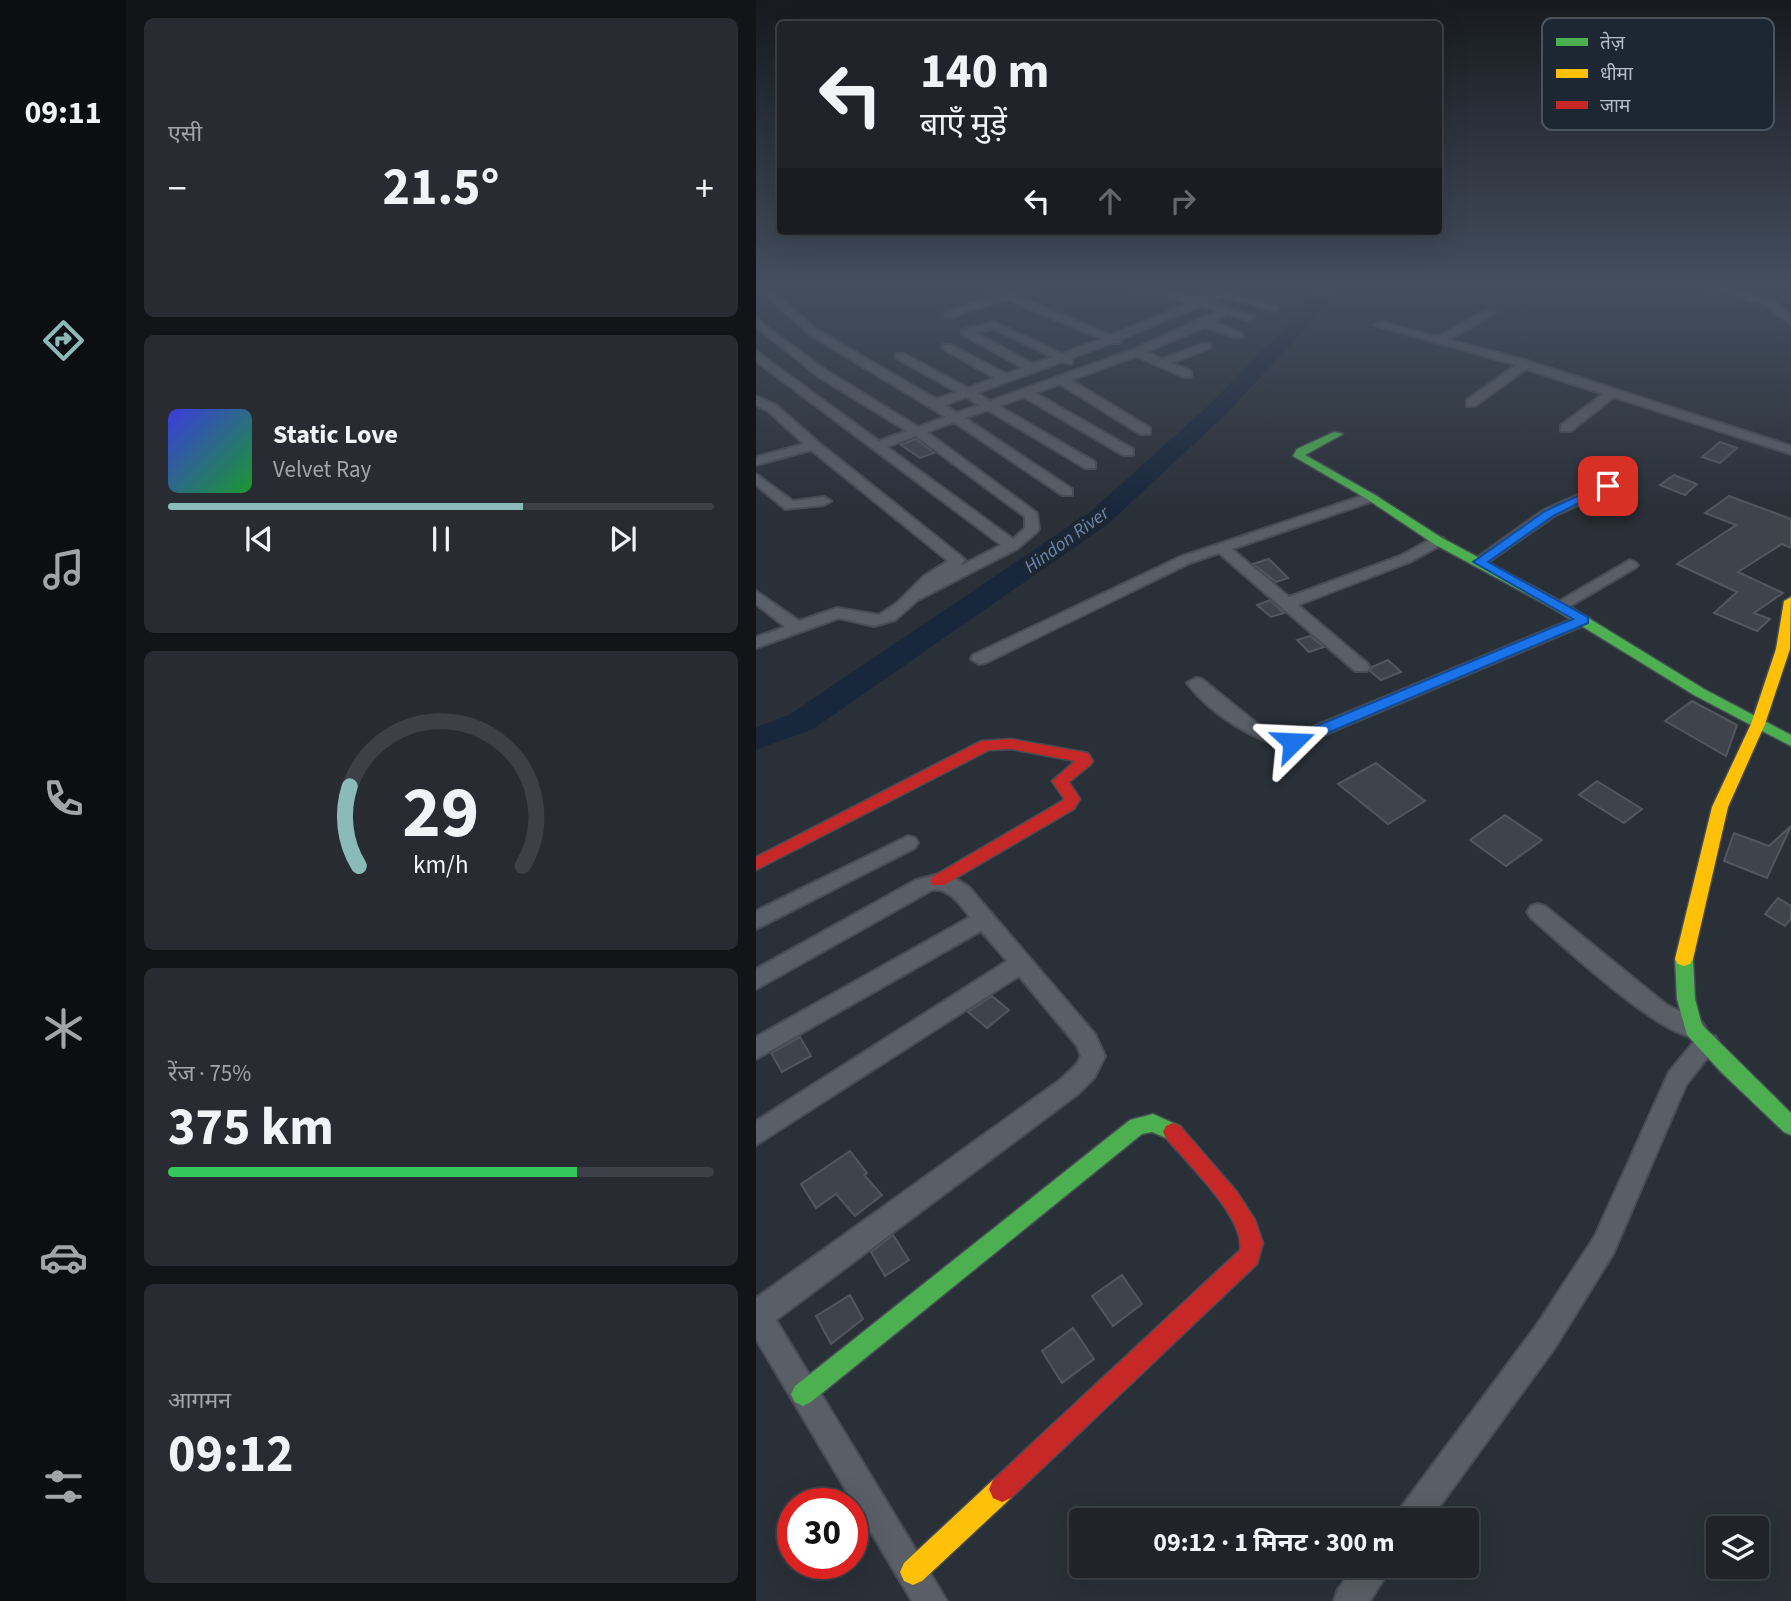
<!DOCTYPE html>
<html lang="hi">
<meta charset="utf-8">
<style>
body{margin:0;font-family:"Source Sans 3","Noto Sans Devanagari",sans-serif;background:#282c32;color:#f1f3f6;height:100vh;display:flex;flex-direction:column;font-size:26px;white-space:nowrap}
*{box-sizing:border-box;margin:0}
p{font-size:23px;color:#a2a4a8}
.icon{flex:none;width:38px;height:38px;fill:none;stroke:currentColor;stroke-width:2;stroke-linecap:round;stroke-linejoin:round}
.map{position:relative;flex:1;overflow:hidden}
.drawer{display:flex;flex-direction:column;gap:18px;padding:18px;background:#121417;width:630px}
.drawer>*{flex:none}
.guide{position:absolute;left:21px;top:21px;width:665px;height:214px;border-radius:7px;box-shadow:0 7px 28px #0002,0 0 0 2px #3d4147;background:#20242a;color:#f1f3f6;overflow:hidden}
.buttons{position:absolute;left:950px;top:1516px;display:grid;gap:14px}
.buttons a{display:grid;place-items:center;width:63px;height:63px;border-radius:7px;background:#20242a;box-shadow:0 7px 28px #0002,0 0 0 2px #3d4147;font-size:35px}
.speed{position:absolute;left:21px;top:1488px;display:flex;gap:14px;font-size:35px;font-weight:700;text-align:center}
.speed>*{display:grid;place-content:center;width:91px;height:91px;border-radius:50%;background:#20242a;box-shadow:0 7px 28px #0002,0 0 0 2px #3d4147;line-height:1}
.speed .limit{border:10px solid #d22;background:#fff;color:#111}
.pin{position:absolute;display:grid;place-items:center;width:60px;height:60px;color:#fff;margin:-30px;border-radius:14px;box-shadow:0 4px 10px #0006}
.me{position:absolute;width:77px;margin:-38px;rotate:69deg;stroke-linejoin:round;filter:drop-shadow(0 0 5px #0008)}
.turn{display:flex;align-items:center;gap:24px;height:147px;padding:0 28px;font-size:32px}
.turn .icon{width:91px;height:91px;stroke-width:2.5}
.turn b{display:block;font-size:49px;line-height:60px}
.lanes{display:flex;align-items:center;height:66px;padding:0 28px;background:#0003;justify-content:center;gap:35px;direction:ltr}
.lanes .off{opacity:.35}
.big{font-size:52px;font-weight:700;line-height:1.1}
.drawer .tile{flex:1;display:flex;flex-direction:column;justify-content:center;gap:10px;min-width:0;padding:0 24px;border-radius:10px;background:#282c32}
.drawer .dial{align-items:center;gap:0}
.dial svg{height:182px;overflow:visible;fill:none;stroke:#3d4147;stroke-width:7;stroke-linecap:round;text-anchor:middle}
.dial text{fill:#f1f3f6;stroke:none}
.song{display:flex;align-items:center;gap:21px}
.cover{width:84px;height:84px;border-radius:10px;background:linear-gradient(135deg,hsl(240 70% 55%),hsl(130 70% 35%))}
.played{height:7px;border-radius:4px;background:linear-gradient(90deg,#8bbbb9 65%,#3d4147 65%)}
.keys{display:flex;justify-content:space-around;direction:ltr}
.heat{display:flex;justify-content:space-between;align-items:center;font-size:38px;direction:ltr}
.charge{height:10px;border-radius:5px;background:linear-gradient(90deg,#34c759 75%,#3d4147 0)}
.trip{position:absolute;left:313px;top:1508px;width:410px;height:70px;border-radius:7px;background:#20242a;box-shadow:0 7px 28px #0002,0 0 0 2px #3d4147;font-weight:700;line-height:70px;text-align:center}
main{display:flex;flex:1;min-height:0}
.menu{display:flex;flex-direction:column;width:126px;justify-content:space-around;align-items:center;background:#0d0e11;color:#a2a4a8}
.menu .icon{width:49px;height:49px}
.menu .on{color:#8bbbb9}
.menu b{font-size:32px;color:#f1f3f6}
.map>svg:first-child{display:block}
</style>
<main>
<nav class="menu">
<b>09:11</b>
<svg class="icon on" aria-label="directions" viewBox="0 0 24 24"><path d="M12 3l9 9-9 9-9-9zM9 14v-3h6M13 9l2 2-2 2"/></svg>
<svg class="icon" aria-label="music" viewBox="0 0 24 24"><path d="M9 18V5l10-2v13"/><circle cx="6" cy="18" r="3"/><circle cx="16" cy="16" r="3"/></svg>
<svg class="icon" aria-label="phone" viewBox="0 0 24 24"><path d="M5 4h4l2 5-3 2q2 4 5 5l2-3 5 2v4C11 20 4 13 5 4z"/></svg>
<svg class="icon" aria-label="climate" viewBox="0 0 24 24"><path d="M12 3v18M4 7l16 10M4 17L20 7"/></svg>
<svg class="icon" aria-label="car" viewBox="0 0 24 24"><path d="M5 17H2v-5l4-1 3-4h7l3 4 3 1v5h-3M9 17h6M6 11h13"/><circle cx="7" cy="17" r="2"/><circle cx="17" cy="17" r="2"/></svg>
<svg class="icon" aria-label="filters" viewBox="0 0 24 24"><path d="M4 7h16M4 17h16"/><circle cx="9" cy="7" r="2"/><circle cx="15" cy="17" r="2"/></svg>
</nav>
<section class="drawer">
<div class="tile"><p>एसी</p>
<div class="heat"><a>−</a><b class="big">21.5°</b><a>+</a></div>
</div>
<div class="tile">
<div class="song"><i class="cover"></i><div><b>Static Love</b><p>Velvet Ray</p></div></div>
<div class="played"></div>
<div class="keys"><svg class="icon" aria-label="previous" viewBox="0 0 24 24"><path d="M18 5L8 12l10 7zM5 5v14"/></svg><svg class="icon" aria-label="pause" viewBox="0 0 24 24"><path d="M8 5v14M16 5v14"/></svg><svg class="icon" aria-label="next" viewBox="0 0 24 24"><path d="M6 5l10 7-10 7zM19 5v14"/></svg></div>
</div>
<div class="tile dial"><svg viewBox="0 0 100 80">
<path d="M14 69A42 42 0 1 1 86 69"/>
<path d="M14 69A42 42 0 0 1 10 34" stroke="#8bbbb9"/>
<text x="50" y="56" font-size="32" font-weight="700">29</text>
<text x="50" y="72" font-size="11">km/h</text>
</svg></div>
<div class="tile"><p>रेंज · 75%</p><b class="big">375 km</b><div class="charge"></div></div>
<div class="tile"><p>आगमन</p><b class="big">09:12</b></div>
</section>
<div class="map">
<svg width="1035" height="1601" viewBox="0 0 1035 1601">
<rect width="100%" height="100%" fill="#2a3038"/>
<g fill="none" stroke-linecap="round" stroke-linejoin="round">
<path fill="#19273c" fill-rule="evenodd" d="M569,287H589L469,415L352,524L57,729L0,750V727L33,715L334,512L453,405Z"/>
</g>
<path fill="#3f444c" stroke="#52575f" stroke-width="2" d="M160,439L178,453L164,458L145,445Z
M964,442L981,448L964,463L946,457Z
M918,475L941,484L929,495L904,485Z
M973,496L1035,519V548L1026,544L982,572L1027,593L998,613L1014,619L1001,631L958,613L981,592L921,564L980,525L949,513Z
M513,559L532,578L520,582L497,564Z
M514,600L528,613L515,617L501,605Z
M554,636L568,647L553,652L541,640Z
M632,660L645,672L625,680L614,671L616,667Z
M936,701L981,725L970,756L909,721Z
M620,763L669,801L632,824L582,784Z
M841,781L886,809L868,823L823,795Z
M749,815L786,840L750,866L714,840Z
M1035,826L1011,878L968,861L978,833L1013,846Z
M1022,898L1035,906V919L1029,926L1009,914Z
M236,996L253,1010L231,1028L212,1012Z
M44,1037L55,1056L26,1072L15,1053Z
M94,1151L111,1173L108,1175L126,1195L99,1216L80,1194L60,1208L45,1184Z
M137,1235L153,1260L129,1276L115,1252Z
M366,1275L386,1304L357,1326L336,1296Z
M94,1295L107,1319L75,1344L60,1316Z
M317,1328L338,1359L306,1383L286,1351Z"/>
<g fill="none" stroke-linecap="round" stroke-linejoin="round">
<g stroke="#484c55" stroke-width="4">
<path id="street" d="M1,287H12L61,330L180,399L201,392L140,358V354H148L212,388L239,378L187,349V345H195L250,374L267,368L206,334V330L239,322L306,354L345,339L250,299L196,317H188V313L241,295L228,287H241L251,292L267,287H281L260,296L355,335L433,303L389,289L368,293V289C401,279 429,305 457,293L443,287H458L523,308L518,311L467,296L454,302L498,317L492,320L472,314L458,322L486,333V337H478L449,327L390,352L406,359L446,344H454V348L416,363L435,371V377H427L380,356L315,380L394,428V434H384L304,384L279,393L377,449V455H367L268,397L243,406L339,462V468H329L232,410L209,418L316,489V495H306L198,422L171,432L281,513L283,529L281,532L261,549L162,600L139,620L118,626L83,618L0,648V637L29,627L0,604V591L43,621L81,608L123,615L141,603L168,576L192,561L55,450L0,465V457L48,444L12,411L0,405V396L20,405L62,442L206,557L209,560L204,566L245,545L0,361V351L123,441L151,431L63,377L0,327V319L71,371L162,427L190,417L53,334ZM444,306L462,311L376,350L234,401L221,393L305,362L316,364V358L355,343H364L365,339ZM238,329L296,357L277,364L220,333ZM210,397L223,405L201,413L189,405ZM160,436L269,517V528L257,539L131,447Z
M952,287H967L1018,301L1035,316V325L1010,305Z
M729,311L739,313L693,340L765,359L1035,446V454L858,397L815,431H805V425L847,394L770,369L719,406H711V400L760,365L619,325L625,322L681,337Z
M871,473L876,474V480L798,516L728,565H718L715,562L788,510Z
M0,474L37,501L68,497L75,501L68,505L29,509L0,485Z
M615,493L622,497L620,500L476,549L533,597L644,556L677,538H687L689,541L687,544L654,562L542,605L611,663L614,667L611,671H599L463,553L434,563L229,663L223,664L215,659L217,655L424,557Z
M874,560L879,562L882,565L879,568L809,609L803,611L795,606Z
M827,615L835,620L833,623L537,748C499,742 455,715 431,683L440,678L446,679L503,725L535,736Z
M152,836L159,838L162,843L159,848L0,929V911Z
M183,874L199,878L213,887L339,1034L349,1056L338,1078L322,1094L20,1320L191,1601H156L0,1339V1298L304,1080L321,1064L325,1056L321,1046L263,976L0,1145V1121L251,961L225,931L0,1059V1037L214,917C204,905 194,888 176,890L0,989V969L160,880Z
M782,904L789,906L911,1005L946,1022L950,1029L947,1035L959,1036L963,1043L930,1085L857,1254L800,1346L673,1521H638L643,1510L780,1326L839,1236L913,1072L942,1037C909,1042 803,942 775,918L771,912L775,906Z
M600,1566H636L614,1601H578L582,1589Z"/>
</g>
<g stroke="#484c55" stroke-width="3">
<path id="fast" d="M578,432L587,434L549,455L619,495L686,538L808,603L948,689L1035,735V746L938,695L798,609L678,544L611,499L537,456L541,449Z
M928,952L934,954L937,959L939,999L946,1025L1035,1113V1135L1028,1132L965,1072L931,1035L921,999L919,959L922,954Z
M397,1114L424,1126L427,1132L424,1138L417,1141L396,1132L386,1134L55,1402L47,1406L39,1402L35,1394L39,1386L374,1120Z"/>
</g>
<g stroke="#484c55" stroke-width="3">
<path id="slow" d="M1035,597L1034,649L1009,724L972,807L937,959L934,964L928,966L922,964L919,959L956,807L995,724L1020,649L1028,601Z
M246,1476L255,1480L259,1489L255,1498L166,1581L157,1585L148,1581L144,1572L148,1563L237,1480Z"/>
</g>
<g stroke="#484c55" stroke-width="3">
<path id="jam" d="M255,739L332,753L337,761L334,765L313,782L324,799L318,809L188,885H176L174,881L176,877L306,801L308,799L296,781L319,761L255,749L233,750L0,870V857L225,741Z
M417,1123L424,1126L481,1192L499,1220L507,1243L501,1264L255,1498L246,1502L237,1498L233,1489L237,1480L484,1250C490,1219 430,1162 410,1138L407,1132L410,1126Z"/>
</g>
<use href="#street" fill="#5a5e66" fill-rule="evenodd"/>
<use href="#fast" fill="#4caf50" fill-rule="evenodd"/>
<use href="#slow" fill="#ffc107" fill-rule="evenodd"/>
<use href="#jam" fill="#c62828" fill-rule="evenodd"/>
</g>
<linearGradient id="sky" x2="0" y2="1"><stop stop-color="#171a1f"/><stop offset="0.56" stop-color="#444e5e"/><stop offset="1" stop-color="#444e5e" stop-opacity="0"/></linearGradient>
<rect width="1035" height="511" fill="url(#sky)"/>
<path fill="#1a73e8" stroke="#114b97" stroke-width="2" d="M848,484L857,486L797,516L732,562L832,617V623L543,745H532L530,742L532,738L817,619L717,562L789,511Z"/>
<g text-anchor="middle" stroke-width="7" stroke-linejoin="round" paint-order="stroke">
<g font-size="19" font-style="italic" fill="#6d86a8" stroke="#1d2633">
<text transform="translate(310 539) rotate(-36)" y="7">Hindon River</text>
</g>
</g>
<rect x="786" y="18" width="232" height="112" rx="10" fill="#1d2633" stroke="#4a5360" stroke-width="2"/>
<rect x="800" y="38" width="32" height="8" fill="#4caf50"/>
<rect x="800" y="69" width="32" height="9" fill="#ffc107"/>
<rect x="800" y="101" width="32" height="8" fill="#c62828"/>
<g font-size="19" fill="#b4bcc9">
<text x="844" y="49">तेज़</text>
<text x="844" y="80">धीमा</text>
<text x="844" y="112">जाम</text>
</g>
</svg>
<div class="buttons">
<a><svg class="icon" aria-label="layers" viewBox="0 0 24 24"><path d="M12 4l9 5-9 5-9-5zM3 14l9 5 9-5"/></svg></a>
</div>
<div class="speed"><div class="limit">30</div></div>
<div class="pin" style="left:852px;top:486px;background:#d93025"><svg class="icon" aria-label="arrive" viewBox="0 0 24 24"><path d="M6 21V4h12l-3 4 3 4H6"/></svg></div>
<svg class="me" style="left:537px;top:742px" viewBox="-20 -20 40 40"><path d="M0-17L14 15 0 8-14 15z" fill="#1a73e8" stroke="#fff" stroke-width="4"/></svg>
<div class="trip">09:12 · 1 मिनट · 300 m</div>
<div class="guide">
<div class="turn"><svg class="icon" aria-label="left" viewBox="0 0 24 24"><path d="M17 20v-9H6M10 6l-5 5 5 5"/></svg><div><b>140 m</b>बाएँ मुड़ें</div></div>
<div class="lanes"><svg class="icon" aria-label="left" viewBox="0 0 24 24"><path d="M17 20v-9H6M10 6l-5 5 5 5"/></svg><svg class="icon off" aria-label="ahead" viewBox="0 0 24 24"><path d="M12 20V5M6 11l6-6 6 6"/></svg><svg class="icon off" aria-label="right" viewBox="0 0 24 24"><path d="M7 20v-9h11M14 6l5 5-5 5"/></svg></div>
</div>
</div>
</main>
